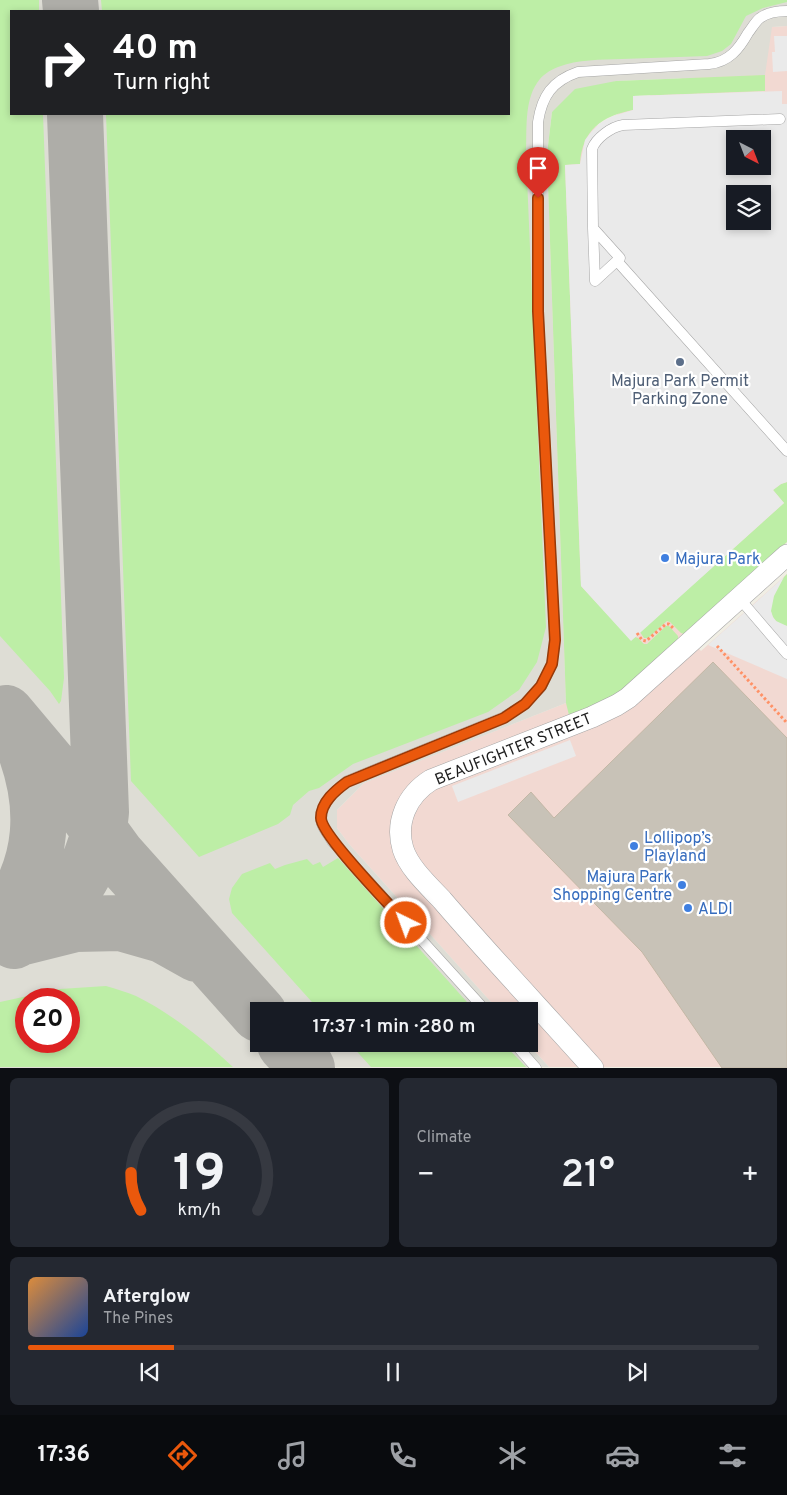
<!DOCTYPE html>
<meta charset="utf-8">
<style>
body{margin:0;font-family:Overpass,sans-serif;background:#242831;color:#f1f3f6;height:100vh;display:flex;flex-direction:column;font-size:19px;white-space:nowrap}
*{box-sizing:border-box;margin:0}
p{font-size:16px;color:#9ea1a6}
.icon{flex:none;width:28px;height:28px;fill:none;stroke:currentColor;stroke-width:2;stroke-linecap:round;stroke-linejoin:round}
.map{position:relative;height:1068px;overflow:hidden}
.side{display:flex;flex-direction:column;gap:10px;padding:10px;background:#0d0f14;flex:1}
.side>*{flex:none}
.top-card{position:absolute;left:10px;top:10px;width:500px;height:105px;border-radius:0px;box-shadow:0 2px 8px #0003;background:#202124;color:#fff;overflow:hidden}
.needle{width:32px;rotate:138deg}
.tools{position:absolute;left:726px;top:130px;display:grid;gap:10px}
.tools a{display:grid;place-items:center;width:45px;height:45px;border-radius:0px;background:#171b24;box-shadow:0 2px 8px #0003;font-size:25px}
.speed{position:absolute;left:15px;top:988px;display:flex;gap:10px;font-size:25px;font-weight:700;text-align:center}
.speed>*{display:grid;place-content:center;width:65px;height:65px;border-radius:50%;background:#171b24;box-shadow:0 2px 8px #0003;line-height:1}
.speed .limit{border:8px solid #d22;background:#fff;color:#111}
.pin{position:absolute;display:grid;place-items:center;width:42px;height:42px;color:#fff;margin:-51px -21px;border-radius:50% 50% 50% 0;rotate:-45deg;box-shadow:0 0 5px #0007}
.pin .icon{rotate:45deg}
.me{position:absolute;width:55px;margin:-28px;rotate:318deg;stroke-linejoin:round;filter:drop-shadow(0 0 4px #0008)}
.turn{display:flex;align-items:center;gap:18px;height:105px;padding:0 20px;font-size:22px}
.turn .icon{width:65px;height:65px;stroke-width:2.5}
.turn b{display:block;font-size:35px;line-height:42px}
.big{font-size:38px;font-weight:600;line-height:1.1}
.side .card{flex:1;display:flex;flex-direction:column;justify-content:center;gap:8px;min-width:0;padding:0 18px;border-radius:8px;background:#242831}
.side .dial{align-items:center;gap:0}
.dial svg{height:130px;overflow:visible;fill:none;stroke:#363941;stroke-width:7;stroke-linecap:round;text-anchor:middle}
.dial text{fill:#f1f3f6;stroke:none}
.song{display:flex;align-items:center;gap:15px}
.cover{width:60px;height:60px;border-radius:8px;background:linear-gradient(135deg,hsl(30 70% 55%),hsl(220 70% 35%))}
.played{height:5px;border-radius:2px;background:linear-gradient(90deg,#ea580c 20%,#363941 20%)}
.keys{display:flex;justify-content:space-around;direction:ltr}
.heat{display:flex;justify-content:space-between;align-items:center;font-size:28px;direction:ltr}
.side .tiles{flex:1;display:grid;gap:10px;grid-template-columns:1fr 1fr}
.card:last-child{grid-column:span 2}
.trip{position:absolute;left:250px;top:1002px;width:288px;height:50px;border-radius:0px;background:#171b24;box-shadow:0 2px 8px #0003;font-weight:600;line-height:50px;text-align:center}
.dock{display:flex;height:80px;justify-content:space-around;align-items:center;background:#090b0e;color:#9ea1a6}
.dock .icon{width:35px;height:35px}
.dock .on{color:#ea580c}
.dock b{font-size:22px;color:#f1f3f6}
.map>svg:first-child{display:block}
</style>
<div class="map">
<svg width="787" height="1068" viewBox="0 0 787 1068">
<rect width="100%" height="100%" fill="#f0eee4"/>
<path fill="#f2d9d2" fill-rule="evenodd" d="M787,26V542L685,634L701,651L787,574V1067H549L528,1044L529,1011H499L349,844L337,828V810L364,783L566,703L547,154L772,27ZM735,139H762V166H735ZM735,194H762V221H735Z"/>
<path fill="#deddd5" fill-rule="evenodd" d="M0,0H787V26L772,27L765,75L616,81L552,112L547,154L566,703L364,783L337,810V828L349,844L499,1011H259V1044H528L549,1067L0,1068ZM11,11H509V114H11ZM26,999H69V1041H26Z"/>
<path fill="#bdeea6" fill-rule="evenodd" d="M0,0H39V11H11V114H43L64,678L61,701L59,704L50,691L0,636Z
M101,0H787V2L763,8L746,16L731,44L722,51L707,56C679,57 651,58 622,59C601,60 578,59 558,67C550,70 542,75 537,83C524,102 527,132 526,154L546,627L537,662L519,690L488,712L353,764L319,788L309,791L293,805L290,815L278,824L199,857L131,781L106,114H509V11H102Z
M765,75V91L633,96V110C602,116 582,130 580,164L565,165L581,586L631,640L635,637L638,638L644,644H647L666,626H669L678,636V639L619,692L611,698L569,715L566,703L547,154L552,112L575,89L616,81Z
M787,482V542L684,634L681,633L670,622L667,621L648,638H644L640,632L784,503L773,490L781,484Z
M787,574V626C783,625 779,624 776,621C763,610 777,583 787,574Z
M338,858L475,1011H320L232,913L229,899L232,888L242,874L270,863L275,869L285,865L307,859L313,865L320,862L323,867Z
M106,986C116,989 127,992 136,996C172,1014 204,1040 233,1067H0V1002L60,989ZM26,999H69V1041H26Z
M350,1044H504L526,1067H371Z"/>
<path fill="#eaeaea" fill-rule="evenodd" d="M774,36H787V71L773,72L772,52H775Z
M782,91V104H787V482L781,484L773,490L784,503L631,641L581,586L565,165L580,164L585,140L592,131L599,124L613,116L633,110V96ZM735,139H762V166H735ZM735,194H762V221H735Z
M784,577L774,596L771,611L773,617L776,621L787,626V679L708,645Z
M570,740L576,756L458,802L452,786Z"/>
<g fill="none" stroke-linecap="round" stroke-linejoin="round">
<path stroke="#aeada8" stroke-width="56" d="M70,0L71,11
M6,713L64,782L117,855L259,1014
M0,924C46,866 48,803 20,737
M23,937L75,924L121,923L163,935L197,954
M14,941C54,918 83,888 96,843C99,833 100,822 101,812L75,114
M285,1044L307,1068"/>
</g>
<path fill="#c8c2b7" stroke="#c3b7a5" d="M713,662L787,738V1068H722L642,952L508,815L531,792L554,818Z"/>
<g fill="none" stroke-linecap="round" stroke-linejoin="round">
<g stroke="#a5a5a5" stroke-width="11">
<path id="service" d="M593,228L620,258L595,281
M617,261L787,451
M595,281L593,228L592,149C596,138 611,127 623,125L780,119
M739,598L787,654
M486,1011L332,841C329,835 324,830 322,824C316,807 336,790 347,781L504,717L525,704L541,687L552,664L555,640L538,311V122C542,96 552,81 578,72L709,64C729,62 739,49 748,33C752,28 755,22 760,18C768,12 778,11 787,11
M515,1044L536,1068"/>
</g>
<g stroke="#a5a5a5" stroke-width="22">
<path id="minor" d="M593,1068C543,1012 491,957 442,900C429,886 409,868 403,849C395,822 407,795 431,780L592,717L617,705L628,698L787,555"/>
</g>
<path stroke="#ff9166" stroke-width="3" stroke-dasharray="2.5 2.5" stroke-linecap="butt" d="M637,633L642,640L646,641L666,624H669L674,629
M717,646L787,723"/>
<use href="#service" stroke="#fff" stroke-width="10"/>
<use href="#minor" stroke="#fff" stroke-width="21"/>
</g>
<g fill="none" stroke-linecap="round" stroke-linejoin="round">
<g stroke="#983908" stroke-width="12">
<path id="route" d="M406,923C391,906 321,835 321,818C321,802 336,790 347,782L504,718L525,704L541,686L552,664L555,640L538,311V198"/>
</g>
<use href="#route" stroke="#ea580c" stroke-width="9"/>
</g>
<circle fill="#5c6f8a" stroke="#fff" stroke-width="2" cx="680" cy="362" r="5"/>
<g fill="#3f7fe0" stroke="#fff" stroke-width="2">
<circle cx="665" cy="558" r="5"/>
<circle cx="634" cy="846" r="5"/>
<circle cx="682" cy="885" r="5"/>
<circle cx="688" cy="908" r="5"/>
</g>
<g text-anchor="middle" stroke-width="4.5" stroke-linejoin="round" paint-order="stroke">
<g font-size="16" fill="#4e5e75" stroke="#fff">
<text x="680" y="386">Majura Park Permit<tspan x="680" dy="18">Parking Zone</tspan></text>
</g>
<g font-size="16" fill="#366cbe" stroke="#fff" text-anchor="start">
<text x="675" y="564">Majura Park</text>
<text x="644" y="843">Lollipop’s<tspan x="644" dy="18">Playland</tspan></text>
<text x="672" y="882" text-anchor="end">Majura Park<tspan x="672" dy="18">Shopping Centre</tspan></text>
<text x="698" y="914">ALDI</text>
</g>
<g font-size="16" fill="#1e1e1e" stroke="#fff">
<text transform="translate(513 748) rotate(-22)" y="6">BEAUFIGHTER STREET</text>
</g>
</g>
</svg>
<div class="tools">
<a><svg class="needle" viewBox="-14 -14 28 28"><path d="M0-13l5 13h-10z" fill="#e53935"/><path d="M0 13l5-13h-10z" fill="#9ea1a6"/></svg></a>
<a><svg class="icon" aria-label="layers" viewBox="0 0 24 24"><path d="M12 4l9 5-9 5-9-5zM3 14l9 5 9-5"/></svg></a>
</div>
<div class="speed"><div class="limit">20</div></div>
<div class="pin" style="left:538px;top:198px;background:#d93025"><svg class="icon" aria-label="arrive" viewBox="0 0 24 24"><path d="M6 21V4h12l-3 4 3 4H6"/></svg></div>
<svg class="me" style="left:406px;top:923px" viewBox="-20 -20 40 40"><circle r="17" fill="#ea580c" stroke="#fff" stroke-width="3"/><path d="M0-11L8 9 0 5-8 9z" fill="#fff"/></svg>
<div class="trip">17:37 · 1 min · 280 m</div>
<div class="top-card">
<div class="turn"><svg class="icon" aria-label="right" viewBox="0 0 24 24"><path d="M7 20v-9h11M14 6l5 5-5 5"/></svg><div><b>40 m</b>Turn right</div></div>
</div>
</div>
<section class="side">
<div class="tiles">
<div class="card dial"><svg viewBox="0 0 100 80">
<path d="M14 69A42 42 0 1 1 86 69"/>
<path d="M14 69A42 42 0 0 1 8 46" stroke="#ea580c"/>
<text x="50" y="56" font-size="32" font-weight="700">19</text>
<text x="50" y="72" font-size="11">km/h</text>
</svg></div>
<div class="card"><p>Climate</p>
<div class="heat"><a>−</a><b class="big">21°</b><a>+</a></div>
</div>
<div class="card">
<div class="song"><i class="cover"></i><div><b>Afterglow</b><p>The Pines</p></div></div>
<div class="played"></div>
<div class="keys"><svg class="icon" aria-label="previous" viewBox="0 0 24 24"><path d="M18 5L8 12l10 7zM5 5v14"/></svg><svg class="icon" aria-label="pause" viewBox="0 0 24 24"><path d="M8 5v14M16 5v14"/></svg><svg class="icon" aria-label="next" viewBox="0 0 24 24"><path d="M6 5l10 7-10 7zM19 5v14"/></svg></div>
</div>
</div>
</section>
<nav class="dock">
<b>17:36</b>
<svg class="icon on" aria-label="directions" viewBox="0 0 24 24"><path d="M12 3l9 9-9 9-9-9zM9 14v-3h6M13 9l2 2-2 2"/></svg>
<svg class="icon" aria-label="music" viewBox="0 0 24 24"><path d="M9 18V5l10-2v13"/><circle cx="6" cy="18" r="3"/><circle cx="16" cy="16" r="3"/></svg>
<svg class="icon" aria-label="phone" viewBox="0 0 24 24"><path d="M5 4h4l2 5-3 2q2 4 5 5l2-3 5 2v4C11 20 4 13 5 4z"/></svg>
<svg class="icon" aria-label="climate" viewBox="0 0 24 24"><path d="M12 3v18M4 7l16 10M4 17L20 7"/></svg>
<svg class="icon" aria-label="car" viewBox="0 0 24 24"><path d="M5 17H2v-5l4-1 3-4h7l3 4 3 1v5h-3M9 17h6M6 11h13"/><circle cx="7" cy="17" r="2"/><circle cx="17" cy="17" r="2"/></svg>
<svg class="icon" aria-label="filters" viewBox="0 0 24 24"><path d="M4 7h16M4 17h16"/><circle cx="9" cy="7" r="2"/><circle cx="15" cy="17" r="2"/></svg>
</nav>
